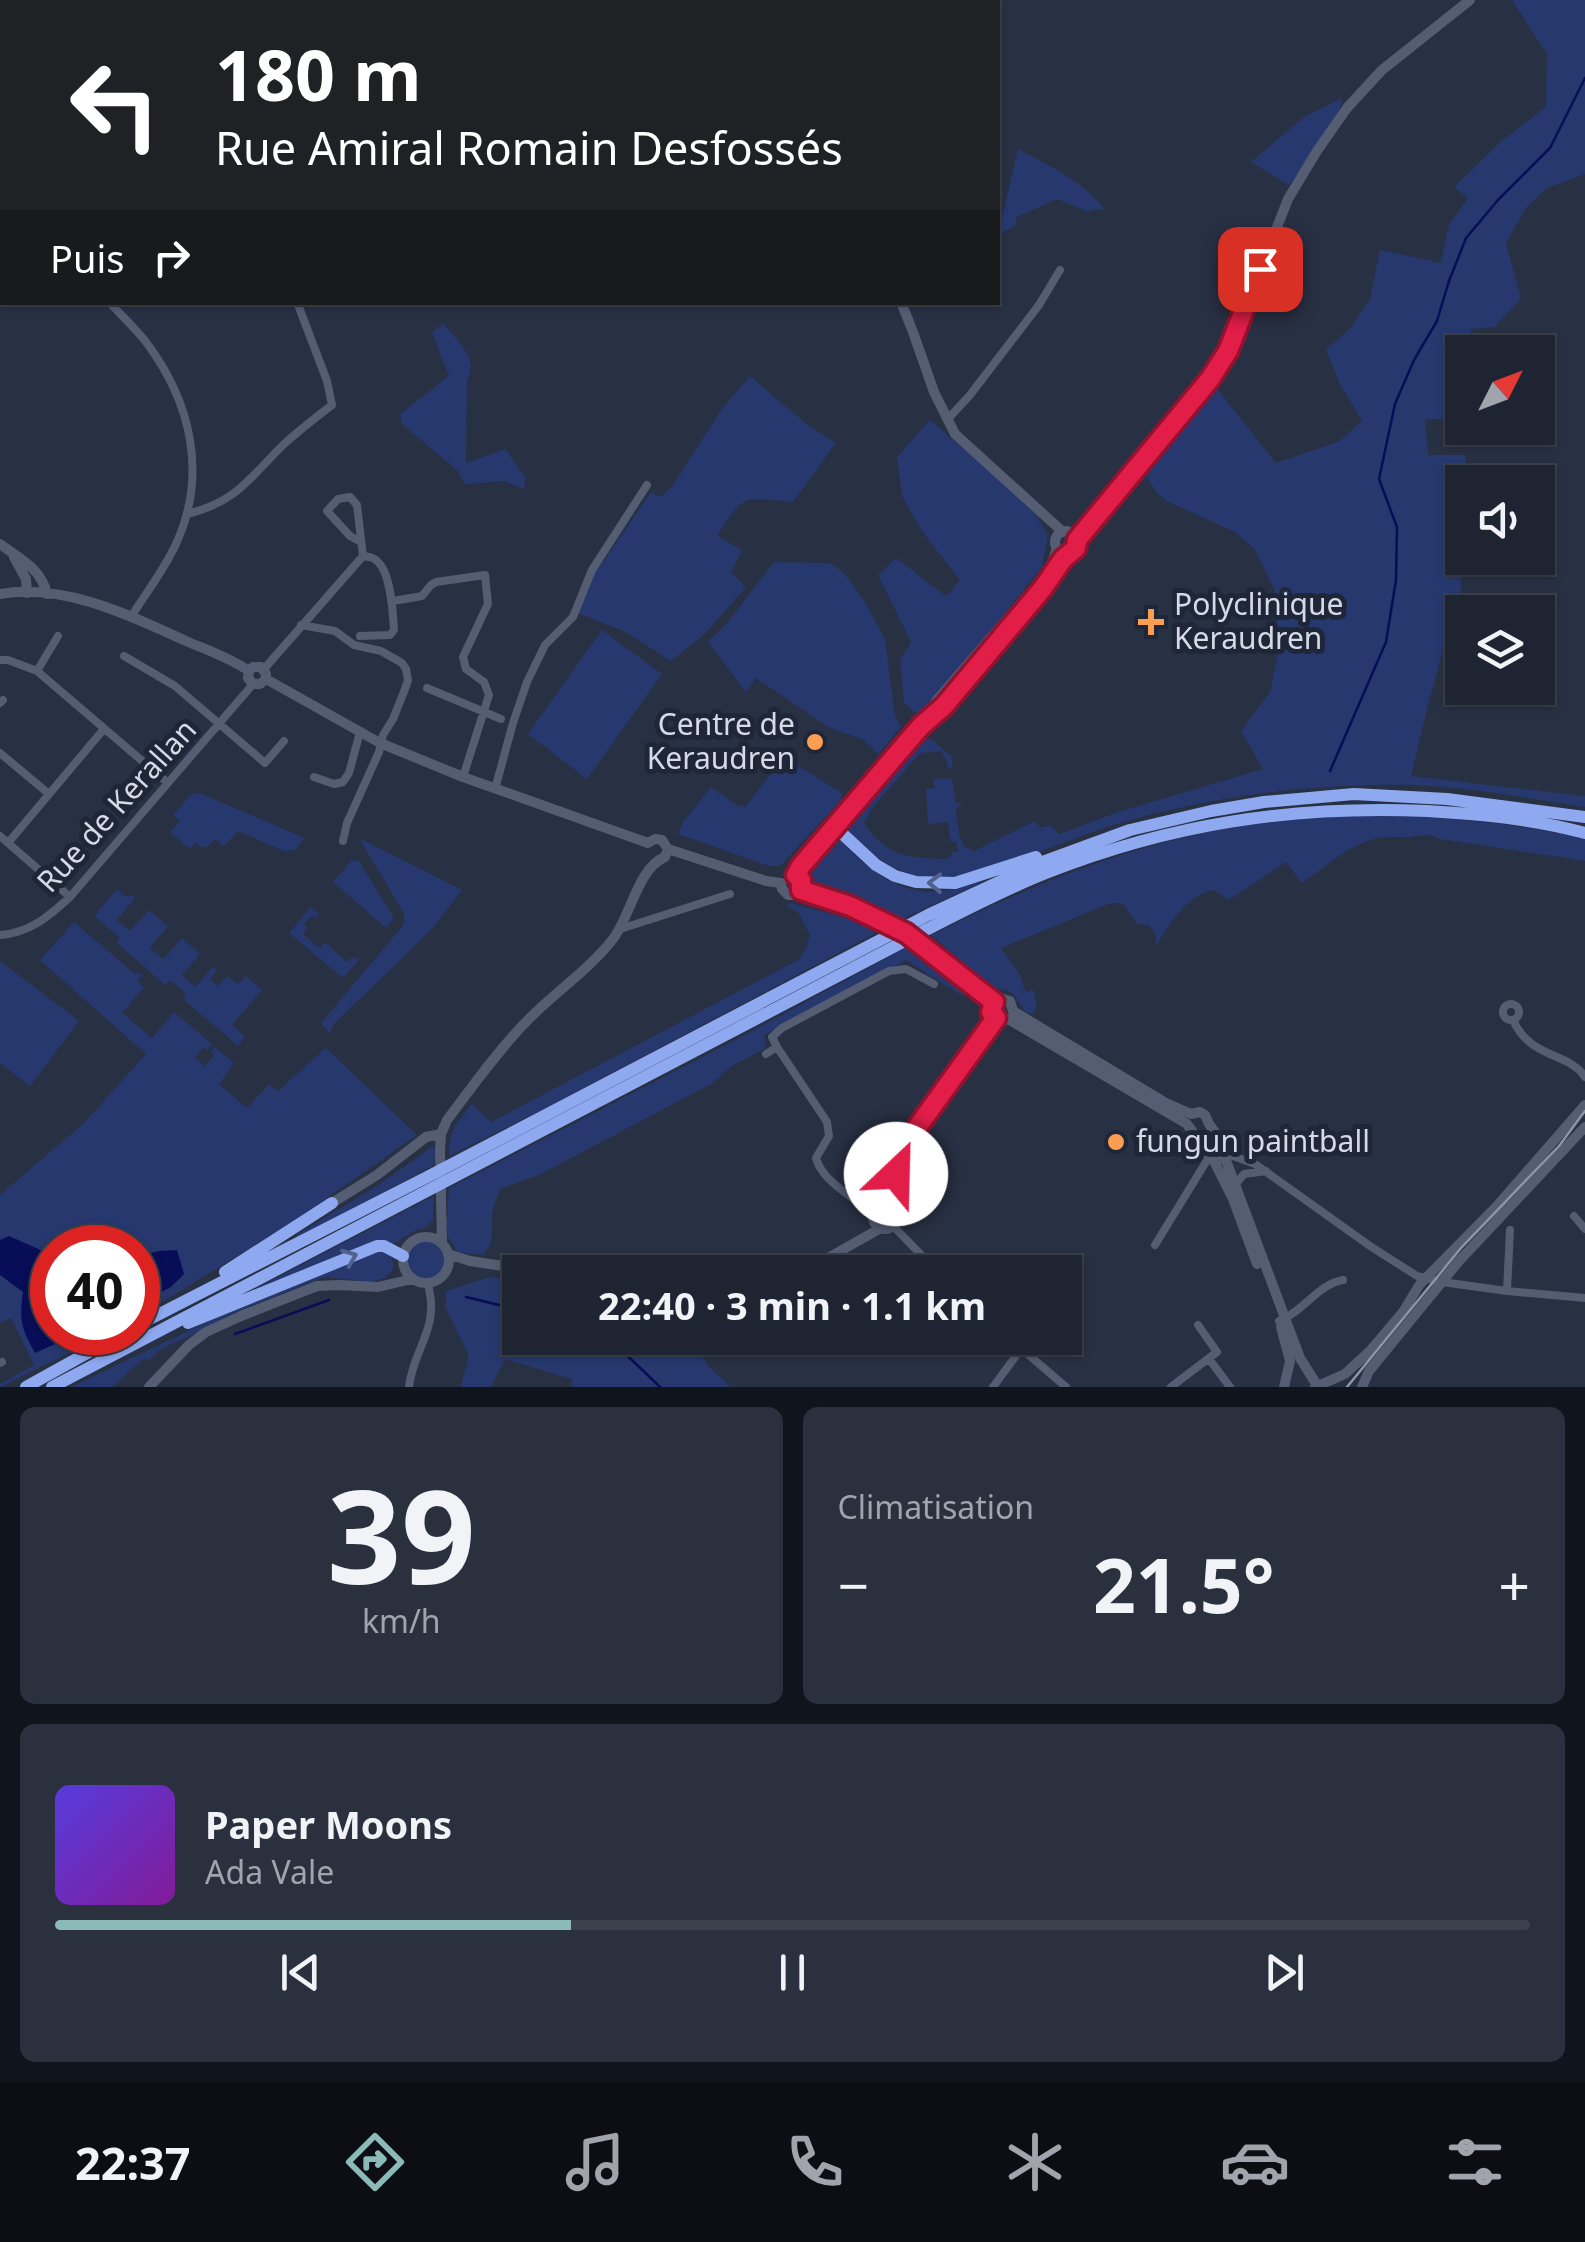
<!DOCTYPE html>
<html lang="fr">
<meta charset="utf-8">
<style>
body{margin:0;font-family:"Noto Sans",sans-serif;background:#2b303e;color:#f1f3f6;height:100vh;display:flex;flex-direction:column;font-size:38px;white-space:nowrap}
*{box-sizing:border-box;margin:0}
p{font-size:32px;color:#a1a4ac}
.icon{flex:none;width:55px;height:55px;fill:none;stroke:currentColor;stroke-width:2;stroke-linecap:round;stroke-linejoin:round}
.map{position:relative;height:1387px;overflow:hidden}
.panel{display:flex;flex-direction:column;gap:20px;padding:20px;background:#10141c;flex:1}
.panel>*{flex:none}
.hud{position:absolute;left:0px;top:0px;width:1000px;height:305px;box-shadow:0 2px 8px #0004,0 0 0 2px #3c414d;background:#202124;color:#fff;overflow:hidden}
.needle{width:65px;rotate:48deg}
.tools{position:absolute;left:1445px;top:335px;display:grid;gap:20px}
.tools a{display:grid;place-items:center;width:110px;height:110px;border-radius:0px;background:#1e2432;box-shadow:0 2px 8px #0004,0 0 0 2px #3c414d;font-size:50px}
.speed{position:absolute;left:30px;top:1225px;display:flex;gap:20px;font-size:50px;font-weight:700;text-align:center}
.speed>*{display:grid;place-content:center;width:130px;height:130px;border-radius:50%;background:#1e2432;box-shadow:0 2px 8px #0004,0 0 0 2px #3c414d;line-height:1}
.speed .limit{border:15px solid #d22;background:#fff;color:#111}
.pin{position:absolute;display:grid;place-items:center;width:85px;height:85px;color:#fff;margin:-42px;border-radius:20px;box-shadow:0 5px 15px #0006}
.me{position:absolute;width:110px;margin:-55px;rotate:24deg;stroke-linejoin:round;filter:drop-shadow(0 0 8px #0008)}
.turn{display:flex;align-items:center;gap:35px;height:210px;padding:0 50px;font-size:45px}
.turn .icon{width:130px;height:130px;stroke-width:2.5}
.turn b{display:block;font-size:70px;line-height:85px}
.then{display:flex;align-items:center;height:95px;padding:0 50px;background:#0003;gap:20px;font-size:38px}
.big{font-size:75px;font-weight:700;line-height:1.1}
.panel .card{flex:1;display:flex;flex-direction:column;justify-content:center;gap:15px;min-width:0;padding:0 35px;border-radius:15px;background:#2b303e}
.panel .dial{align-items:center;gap:0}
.dial b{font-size:130px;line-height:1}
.song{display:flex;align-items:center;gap:30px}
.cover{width:120px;height:120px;border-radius:15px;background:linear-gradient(135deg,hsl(250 70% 55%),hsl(290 70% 35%))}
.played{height:10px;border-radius:5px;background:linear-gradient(90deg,#8bbbb9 35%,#3c414d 35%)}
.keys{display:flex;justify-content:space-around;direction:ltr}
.heat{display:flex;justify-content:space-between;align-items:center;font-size:55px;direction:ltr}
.panel .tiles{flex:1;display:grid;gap:20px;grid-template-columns:1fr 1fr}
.card:last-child{grid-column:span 2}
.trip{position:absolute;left:502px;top:1255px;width:580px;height:100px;border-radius:0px;background:#1e2432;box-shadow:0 2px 8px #0004,0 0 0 2px #3c414d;font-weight:700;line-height:100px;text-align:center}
.tab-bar{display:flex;height:160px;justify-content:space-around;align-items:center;background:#0c0e14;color:#a1a4ac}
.tab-bar .icon{width:70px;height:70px}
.tab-bar .on{color:#8bbbb9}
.tab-bar b{font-size:45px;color:#f1f3f6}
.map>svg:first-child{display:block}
</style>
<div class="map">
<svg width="1585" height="1387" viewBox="0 0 1585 1387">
<rect width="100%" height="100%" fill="#283043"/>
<path fill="#26386e" d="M1512,0H1585V174L1547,188L1526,208L1506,243L1521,299L1494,327L1471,329L1469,352H1462V419H1425L1428,455H1466L1465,482H1462L1461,588L1431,693L1411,776L1585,796V807C1528,798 1470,787 1412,785C1322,783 1229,794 1142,817C1090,830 1042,853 991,868C977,872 961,878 947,879C905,880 876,861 848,832L853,821L915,744L918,746L923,739H931L952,757V768L948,769L947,761L941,751L920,753L873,807L864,823C885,857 911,858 948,859L953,852H958L956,842L950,841L948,822L928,824L926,789L935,788L933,779L952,778L956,803L962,804L956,809L959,834L964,846L974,851L1035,821L1041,828L1049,825L1060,834L1115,813L1263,769L1241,731L1270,692L1278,654L1275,591L1254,548L1235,532L1167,501L1158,494L1144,473L1216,387L1276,463L1338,442L1362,421L1340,384L1326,350L1351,327L1370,299L1380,250L1441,263L1449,225L1468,198L1454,187L1499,143L1546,107L1547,54Z
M1342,98L1337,126L1289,185L1251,162L1304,117Z
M1018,149C1050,166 1082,181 1105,209L1086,211L1057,199L1017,217L1015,226L998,235Z
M443,323C456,339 480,359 467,380L466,463L505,449L525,477L524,489L504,481L464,484L458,471L402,424L400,414L449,376L432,333Z
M750,376L809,426L836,443L793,502C742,498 745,492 717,536L742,550L731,572L746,587L705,634L671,661L626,632L572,611L592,568L604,561L651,492L660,497L671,488L721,410Z
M930,420L1031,507L1048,535L1042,567L977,647L918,715L904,703L900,660L911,642L878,575L896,558L946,596L960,580L921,530L902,496L897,457Z
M774,562L830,563L844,573L864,600L885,639L895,716L901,727L878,754L862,739L830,728L756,678L746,692L708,642L726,624Z
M602,630L662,674L587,779L528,734Z
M784,757L842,793L841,800L783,863L779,866H769L678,834L684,821L711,787L737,805L745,807Z
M198,793L207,796L304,838L295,850L284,851L238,831L224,846L215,839L207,848L204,846L202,848L196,843L190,849L170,832L180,821L173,815L191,795Z
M1383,815C1451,818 1518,823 1585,839V861L1440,839C1427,832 1423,836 1410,837C1399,838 1388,836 1378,838C1348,845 1327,866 1302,883L1286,862L1229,900L1214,890C1182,895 1163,936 1147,961L1156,946V934L1149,925L1138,924L1122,903H1111L1001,948L1018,971L1026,992L1034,990L1037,1006L1033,1014L1025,1012L1015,996L1010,991L993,988L931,935C1014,893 1099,857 1191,836C1253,821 1318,817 1383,815Z
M835,836L840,838C864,868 901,897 943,891C955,890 969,883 981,879L983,882L904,918L807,880L811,866Z
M359,838L462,890L431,930L333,1025L330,1034L321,1023L401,928L404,922V913Z
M352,860L359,861L394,918L386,928L333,882Z
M117,889L126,897L132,895L135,898L117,920L130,931L149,910L168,926L150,948L163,959L182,938L200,954L182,975L195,987L213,967L217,970L210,979L218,986L227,976L238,984L246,976L262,990L232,1025L245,1037L238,1046L183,999L186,994L170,980L165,985L117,943L120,938L94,916Z
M790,903L832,914L874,928V934L550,1106L449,1156C449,1131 456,1123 472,1104L491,1122L798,960L806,949L810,935L798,912L787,906Z
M311,907L319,914L316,918L312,915L304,924L307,928L303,934L319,948L325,942L347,962L352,957L355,959L358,957V961L343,978L289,933Z
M74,922L135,974L138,972L142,975L137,981L144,987L122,1013L152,1038L174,1012L212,1044L208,1050L204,1047L195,1057L204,1066L214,1056L211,1053L215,1047L234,1063L219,1084L247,1108L269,1084L278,1091L326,1048L417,1135L327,1198V1201L138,1317V1248H52V1332L109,1333L0,1387V1384L34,1365L11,1318L0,1323V1195L84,1123L146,1054L40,960Z
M907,947L966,994L964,997L906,960L764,1035L766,1048L732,1066L711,1084L539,1175L500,1189C497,1197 493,1207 492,1215C491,1230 495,1244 483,1255L458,1252L446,1234L449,1188L741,1037Z
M0,961L79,1021L30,1086L0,1063Z
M433,1146L436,1152L434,1165L298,1238L296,1235L377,1186Z
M434,1196L433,1220L425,1228L414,1231L392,1245L243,1295Z
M406 1260a19 19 0 1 1 38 0a19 19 0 1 1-38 0Z
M382,1249L392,1258L394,1268L386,1277L372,1282L323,1277L229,1315L186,1338L169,1345L157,1352L149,1360L143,1359L112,1387H71L228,1312Z
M490,1277L520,1282V1338H690L708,1366L731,1387H571L572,1379L505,1359L491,1387H461L469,1355L445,1307L446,1291Z"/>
<path fill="#080d57" d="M9,1236L52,1255V1332L79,1333L35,1353C21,1327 19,1321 23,1292L0,1275V1240Z
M177,1250L184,1274L171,1287L138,1304V1256L159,1251Z"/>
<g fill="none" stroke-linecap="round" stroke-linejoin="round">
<path stroke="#080d57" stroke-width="2.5" d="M1330,771L1386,642L1396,580L1397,527L1379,479L1395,404L1414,360L1437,321L1449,281L1466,238L1498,200L1550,148L1585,78
M466,1297L520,1310
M235,1334L329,1300
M602,1338L611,1340L660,1387"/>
<path stroke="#555d72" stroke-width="8" d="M25,0V2
M379,0L380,2
M126,2L129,0
M272,2L277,0
M0,189L2,191
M109,302C121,315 135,328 146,342C191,402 208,474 176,544C164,570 146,593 131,617
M947,420L970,395L1039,305L1060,270
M187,514C236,502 249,479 282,446C298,431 315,418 332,405L327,381L297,302
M393,601L422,596L431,585L436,582L485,575L488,604L463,657L466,669L484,682L489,695L463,777
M301,625L335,631L354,645L381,651L402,663L406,669L408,680L405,689L393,719L383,735L379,752L347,823L343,841
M360,636L390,635L394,630C393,613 391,576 379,563C374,557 370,557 363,556
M124,656L175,686L265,763L284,741
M0,660H8L37,671L168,783
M264,669L363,556L357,505L350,497L338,499L327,511L350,536L361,542
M37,671L58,636
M427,688L501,719
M0,703L3,700
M0,753L49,794
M314,777L334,784L343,782L349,773L360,732
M495,789L513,723L527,682L545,645L573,617L592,570L647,485
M0,836L70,897
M8,843L103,730
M620,929L730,894
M0,935C30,933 49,916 70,897L253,684
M1503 1012a8 8 0 1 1 16 0a8 8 0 1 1-16 0Z
M1513,1020C1530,1059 1569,1052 1585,1077
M777,1047L772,1037L782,1028L889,971L906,969L934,984
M766,1054L777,1047L827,1122L829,1136L816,1158C822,1182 856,1198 873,1215
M1225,1153L1255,1164L1370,1246L1417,1276L1442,1282L1507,1291L1585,1298
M1235,1185L1244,1174L1266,1171
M1574,1216L1585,1229
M893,1226L938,1272
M1155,1245L1209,1157
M1507,1291L1510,1230
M1279,1321C1303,1312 1318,1284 1343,1280
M1009,1338L1066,1387
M1209,1359L1230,1387
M0,1363L2,1362
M409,1387C412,1357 431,1336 431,1308C432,1300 429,1291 428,1283
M993,1387L1021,1349
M1171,1387L1217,1352L1198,1325"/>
<path stroke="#555d72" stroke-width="10" d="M678,0L679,2
M901,302L913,332L934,392L955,434L1063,532
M1055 542a11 11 0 1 1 22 0a11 11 0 1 1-22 0Z
M1077,540L1218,368L1239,325L1288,199L1317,151L1347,108L1382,70L1470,0
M0,544C20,559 41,568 47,594
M14,557L26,579L27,593
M0,594C64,583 129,615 186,641C207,650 230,658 249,671L253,667H261L266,674V679L380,743L463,777L648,843
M249,671L248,678L253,684H260L266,679
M927,716L937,700L1050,569L1057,548
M648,843L655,839L662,840L668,849
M668,849L766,881L781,883
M796,875L801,866L921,727L943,706L988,655L1043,588L1068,553
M781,883L782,889L788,895H796L801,890
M801,890L850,906L905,933L994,1002
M1000,998L1010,1001L1013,1011L1166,1103L1191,1114L1200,1112L1205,1115L1209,1124L1225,1146L1224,1155L1218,1160L1211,1158L1187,1124L1008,1019L1003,1020L996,1018L991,1009L994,1002Z
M1224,1155L1300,1358L1318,1387
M1213,1159L1233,1199L1257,1264
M332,1203L377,1175L426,1137L441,1134
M873 1217a12 12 0 1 1 24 0a12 12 0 1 1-24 0Z
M889,1205L901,1155L911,1136L996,1018
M403 1260a23 23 0 1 1 46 0a23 23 0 1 1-46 0Z
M442,1243L440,1151L441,1134L447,1120C472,1087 496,1053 524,1024C552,994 588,971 613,939C631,915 638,868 665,857L668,849
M448,1254L470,1261L542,1272
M803,1272L881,1228
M1281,1327L1290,1361L1284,1387
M149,1387L189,1345L206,1332L241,1316L317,1286L339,1285L378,1287L412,1279
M1315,1387L1345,1374L1370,1351L1403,1312L1420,1284L1497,1206L1585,1105
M1362,1387L1369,1371L1459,1261L1585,1127"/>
<path stroke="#8fa9f1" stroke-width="12" d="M834,826L876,865L895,876L916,882L955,883L1036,857
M225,1272L332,1203
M188,1323L377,1246H384L403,1256
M138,1325L431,1175L928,915L1040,863L1130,830L1211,811L1264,802L1354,794L1447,799L1585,817
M26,1387L125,1332
M52,1387L922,932C963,911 1003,890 1046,873C1170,824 1293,805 1427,811C1480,814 1533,819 1585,833"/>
<path stroke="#8e95a4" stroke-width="2.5" d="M1347,1387L1461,1248L1559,1146L1585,1111"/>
</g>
<defs><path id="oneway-chevron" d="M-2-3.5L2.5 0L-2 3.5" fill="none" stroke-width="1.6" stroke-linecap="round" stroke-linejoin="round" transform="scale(2.5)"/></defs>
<g stroke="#51618b">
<use href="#oneway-chevron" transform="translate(935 883) rotate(-179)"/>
<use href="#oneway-chevron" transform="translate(350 1257) rotate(-22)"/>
</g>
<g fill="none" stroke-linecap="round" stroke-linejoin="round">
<g stroke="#92132f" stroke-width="25">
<path id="route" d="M896,1174L901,1154L911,1136L996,1018L991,1012L994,1002L906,933L850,906L801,890V880L796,875L801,866L921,726L944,706L1043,588L1063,559L1076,548L1077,540L1210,379L1228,351L1260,269"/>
</g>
<use href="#route" stroke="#e11d48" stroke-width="18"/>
</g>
<g fill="#fb9e51" stroke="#1f2638" stroke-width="4">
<path d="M1146 607h10v10h10v10h-10v10h-10v-10h-10v-10h10z"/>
<circle cx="815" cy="742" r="10"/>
<circle cx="1116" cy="1142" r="10"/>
</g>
<g text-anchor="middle" stroke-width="10" stroke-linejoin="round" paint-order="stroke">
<g font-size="30" fill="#d4dae6" stroke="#1f2638" text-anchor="start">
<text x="1174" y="615">Polyclinique<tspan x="1174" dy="34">Keraudren</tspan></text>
<text x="795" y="735" text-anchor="end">Centre de<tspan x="795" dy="34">Keraudren</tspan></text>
<text x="1136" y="1152">fungun paintball</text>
</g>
<g font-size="30" fill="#d4dae6" stroke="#1f2638">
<text transform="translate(117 806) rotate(-48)" y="10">Rue de Kerallan</text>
</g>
</g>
</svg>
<div class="tools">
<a><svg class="needle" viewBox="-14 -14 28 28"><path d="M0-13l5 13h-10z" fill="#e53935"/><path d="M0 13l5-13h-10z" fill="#a1a4ac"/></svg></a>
<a><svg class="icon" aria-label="sound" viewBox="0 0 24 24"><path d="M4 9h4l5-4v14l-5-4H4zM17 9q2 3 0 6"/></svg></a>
<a><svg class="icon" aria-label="layers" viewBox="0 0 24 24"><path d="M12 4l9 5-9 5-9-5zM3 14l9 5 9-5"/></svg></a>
</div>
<div class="speed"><div class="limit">40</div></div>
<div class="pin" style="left:1260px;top:269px;background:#d93025"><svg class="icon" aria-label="arrive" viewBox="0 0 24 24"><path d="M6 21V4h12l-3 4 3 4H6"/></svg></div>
<svg class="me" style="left:896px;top:1174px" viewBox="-20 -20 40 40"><circle r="19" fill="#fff"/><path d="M0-13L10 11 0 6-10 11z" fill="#e11d48"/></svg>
<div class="trip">22:40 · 3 min · 1.1 km</div>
<div class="hud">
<div class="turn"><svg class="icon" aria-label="left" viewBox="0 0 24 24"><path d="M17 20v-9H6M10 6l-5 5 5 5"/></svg><div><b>180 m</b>Rue Amiral Romain Desfossés</div></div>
<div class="then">Puis<svg class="icon" aria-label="right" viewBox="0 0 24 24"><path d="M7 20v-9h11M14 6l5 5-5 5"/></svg></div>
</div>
</div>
<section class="panel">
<div class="tiles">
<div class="card dial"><b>39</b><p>km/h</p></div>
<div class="card"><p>Climatisation</p>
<div class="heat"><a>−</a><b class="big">21.5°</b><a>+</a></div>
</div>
<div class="card">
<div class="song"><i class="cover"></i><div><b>Paper Moons</b><p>Ada Vale</p></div></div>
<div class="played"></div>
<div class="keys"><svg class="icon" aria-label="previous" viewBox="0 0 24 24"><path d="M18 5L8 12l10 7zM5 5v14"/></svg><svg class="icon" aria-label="pause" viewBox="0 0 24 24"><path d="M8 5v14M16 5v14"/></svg><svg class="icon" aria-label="next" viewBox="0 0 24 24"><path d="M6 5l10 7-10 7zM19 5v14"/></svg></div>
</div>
</div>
</section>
<nav class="tab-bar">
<b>22:37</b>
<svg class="icon on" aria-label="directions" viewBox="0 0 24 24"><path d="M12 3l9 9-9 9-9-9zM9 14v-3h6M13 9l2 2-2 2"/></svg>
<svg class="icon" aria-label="music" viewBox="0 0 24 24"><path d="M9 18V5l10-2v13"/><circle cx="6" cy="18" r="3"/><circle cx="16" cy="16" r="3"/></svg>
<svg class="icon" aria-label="phone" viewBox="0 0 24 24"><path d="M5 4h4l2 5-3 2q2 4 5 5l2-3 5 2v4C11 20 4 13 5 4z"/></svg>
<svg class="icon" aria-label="climate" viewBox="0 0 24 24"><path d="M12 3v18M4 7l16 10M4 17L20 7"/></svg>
<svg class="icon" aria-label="car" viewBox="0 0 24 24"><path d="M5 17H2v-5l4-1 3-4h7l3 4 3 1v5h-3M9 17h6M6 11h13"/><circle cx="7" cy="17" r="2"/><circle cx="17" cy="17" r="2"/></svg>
<svg class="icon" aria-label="filters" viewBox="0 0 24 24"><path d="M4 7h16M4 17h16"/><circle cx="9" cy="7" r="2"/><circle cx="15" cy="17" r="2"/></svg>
</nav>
